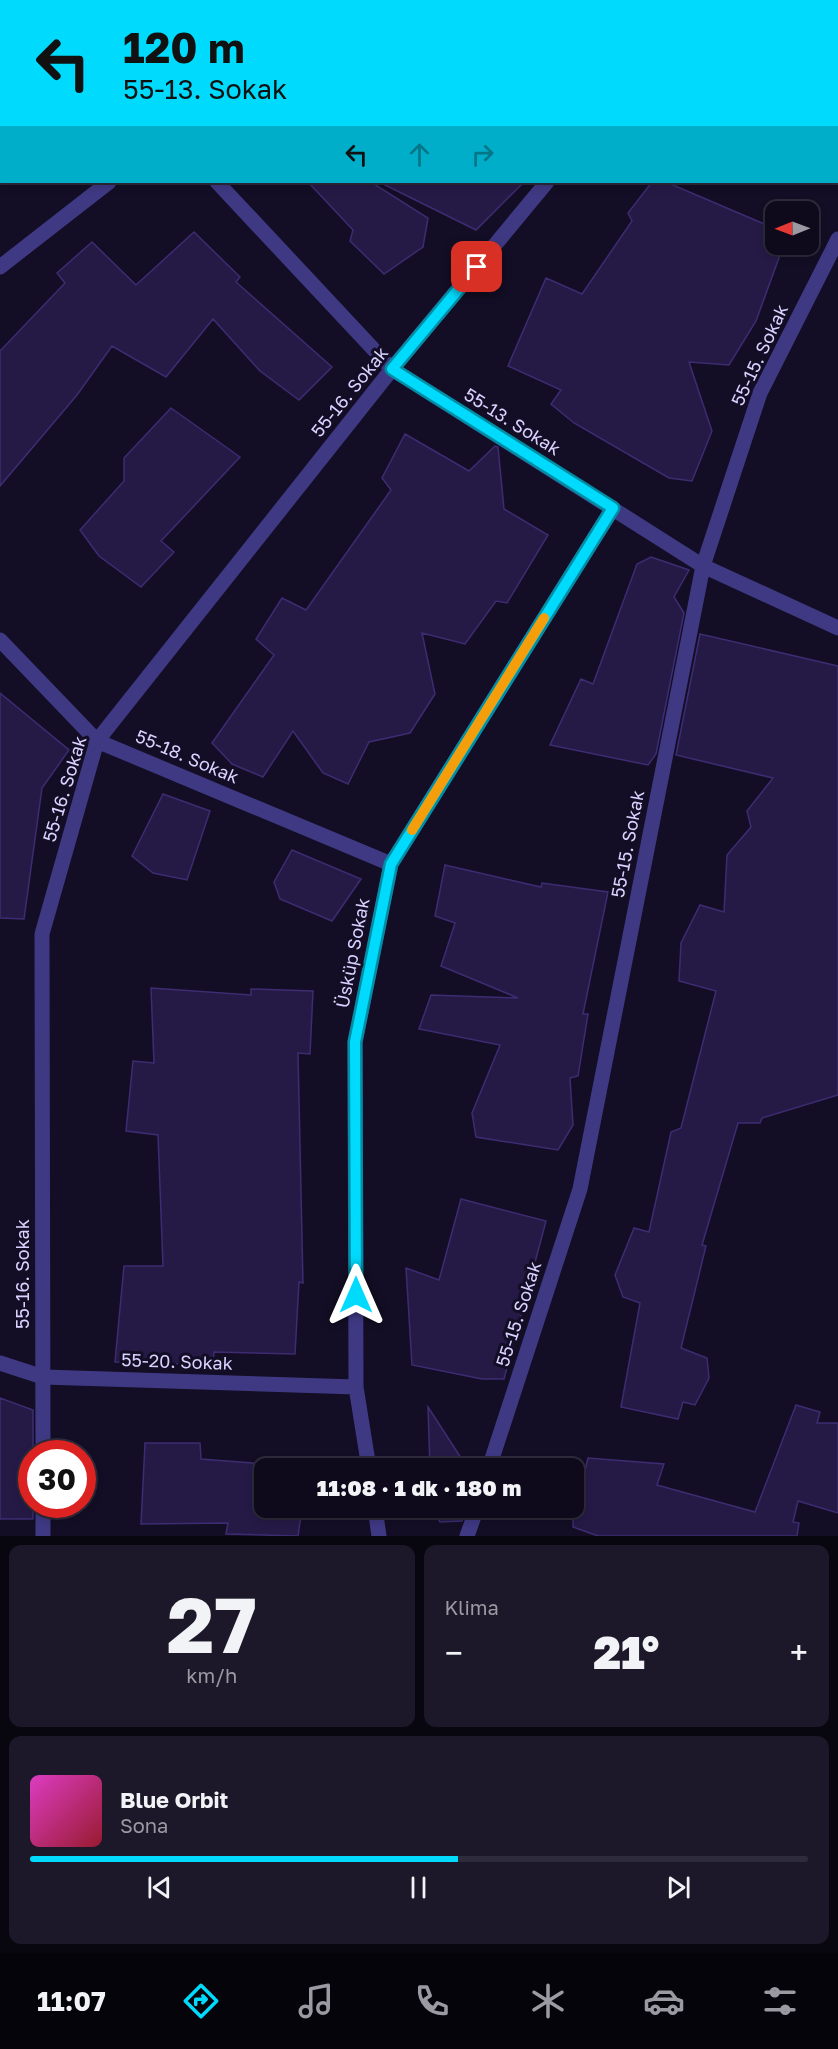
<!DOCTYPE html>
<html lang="tr">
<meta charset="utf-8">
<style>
body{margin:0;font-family:"Golos Text",sans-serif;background:#1c1829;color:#f1f3f6;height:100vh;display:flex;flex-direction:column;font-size:22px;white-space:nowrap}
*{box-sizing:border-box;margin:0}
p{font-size:20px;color:#9b9aa3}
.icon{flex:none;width:33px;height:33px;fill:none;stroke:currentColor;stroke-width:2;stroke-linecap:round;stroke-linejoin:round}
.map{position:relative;height:1536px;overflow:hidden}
.panel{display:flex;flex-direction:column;gap:9px;padding:9px;background:#08060f;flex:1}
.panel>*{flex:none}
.hud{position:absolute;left:0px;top:0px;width:838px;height:183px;box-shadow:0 3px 9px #0003,0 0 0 2px #2e2b3b;background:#00dafd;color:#111;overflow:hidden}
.needle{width:39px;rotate:269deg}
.fabs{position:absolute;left:765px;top:201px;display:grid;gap:12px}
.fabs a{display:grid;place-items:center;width:54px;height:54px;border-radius:12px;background:#0e0a1c;box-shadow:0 3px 9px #0003,0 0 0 2px #2e2b3b;font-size:30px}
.speed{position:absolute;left:18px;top:1440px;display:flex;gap:12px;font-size:30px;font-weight:700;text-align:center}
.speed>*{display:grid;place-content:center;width:78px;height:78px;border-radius:50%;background:#0e0a1c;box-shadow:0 3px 9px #0003,0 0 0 2px #2e2b3b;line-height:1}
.speed .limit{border:9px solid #d22;background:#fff;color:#111}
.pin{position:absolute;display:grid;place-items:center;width:51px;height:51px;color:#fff;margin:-26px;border-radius:12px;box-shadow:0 3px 9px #0006}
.me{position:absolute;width:66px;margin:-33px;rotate:0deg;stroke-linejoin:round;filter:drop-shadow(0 0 4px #0008)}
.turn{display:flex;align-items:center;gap:21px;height:126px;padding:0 24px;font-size:27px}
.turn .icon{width:78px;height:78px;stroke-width:2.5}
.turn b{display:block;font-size:42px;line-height:51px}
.lanes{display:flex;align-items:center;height:57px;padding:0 24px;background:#0003;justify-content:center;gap:30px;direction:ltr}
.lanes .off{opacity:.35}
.big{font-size:45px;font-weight:800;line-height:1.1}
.panel .card{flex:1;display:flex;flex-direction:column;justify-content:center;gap:9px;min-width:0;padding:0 21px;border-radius:12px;background:#1c1829}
.panel .dial{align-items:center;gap:0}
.dial b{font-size:78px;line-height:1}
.song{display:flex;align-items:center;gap:18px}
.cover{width:72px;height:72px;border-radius:9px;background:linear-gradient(135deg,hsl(310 70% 55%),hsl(350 70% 35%))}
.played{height:6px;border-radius:3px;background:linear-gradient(90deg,#00dafd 55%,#2e2b3b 55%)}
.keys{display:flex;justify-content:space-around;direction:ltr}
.heat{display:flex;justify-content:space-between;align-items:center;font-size:33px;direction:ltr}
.panel .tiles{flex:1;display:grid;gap:9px;grid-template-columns:1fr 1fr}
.card:last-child{grid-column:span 2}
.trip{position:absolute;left:254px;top:1458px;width:330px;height:60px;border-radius:12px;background:#0e0a1c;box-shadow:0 3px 9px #0003,0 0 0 2px #2e2b3b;font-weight:800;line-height:60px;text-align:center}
.tabs{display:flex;height:96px;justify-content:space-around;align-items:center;background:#06040b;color:#9b9aa3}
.tabs .icon{width:42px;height:42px}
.tabs .current{color:#00dafd}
.tabs b{font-size:27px;color:#f1f3f6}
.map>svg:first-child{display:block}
</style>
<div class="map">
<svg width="838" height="1536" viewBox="0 0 838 1536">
<rect width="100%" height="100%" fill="#130e25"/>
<path fill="#251a46" stroke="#3d2c72" stroke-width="1.5" d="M308,182H371L428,218L423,247L384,274L350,241L353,230Z
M379,182H524L476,230Z
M652,182H666L776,229V244H784L756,321L729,365L689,362L712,431L692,481L669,478L574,423L551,404L561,390L508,366L546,278L582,294L632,221L628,213Z
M194,232L240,277L236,282L332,367L299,400L260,371L213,319L166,377L112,346L77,395L0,486V351L65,283L57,273L92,242L136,285Z
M171,408L240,457L161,541L174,552L141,587L99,556L80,530L124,481V458Z
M405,434L469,471L495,446L498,447L504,509L548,535L507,603L496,601L465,644L422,633L435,694L410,733L369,742L348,784L323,773L293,731L263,777L232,764L212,743L274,655L256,639L282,598L306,610L391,490L382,478Z
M651,557L689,570L674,597L684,613L656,754L648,765L550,745L581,679L593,684L637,564Z
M700,634L838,666V1095L762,1118L760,1123H738L702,1245L706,1246L681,1348L707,1358L709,1378L695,1405L683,1402L678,1419L621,1407L640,1303L623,1297L615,1275L634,1228L649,1232L671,1132L681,1128L716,991L679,981L681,943L700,905L724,912L727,855L751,827L747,811L773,778L676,755Z
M0,693L69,750L42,788L24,919L0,918Z
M163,794L210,811L187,880L153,873L132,856Z
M292,850L361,879L332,921L280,899L274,882Z
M445,865L541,887L542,883L608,892L583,1014H588L578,1076L570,1078L573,1125L558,1150L476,1137L472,1113L500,1045L419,1029L431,995L518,998L441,966L455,923L435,916Z
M151,988L251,995V989L313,991L310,1054L298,1053L303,1283L299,1282L295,1354L214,1352L213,1365L115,1362L124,1266H163L158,1135L126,1131L133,1061L154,1063Z
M461,1199L546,1221L504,1379H482L412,1365L406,1268L439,1280Z
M0,1398L33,1410V1454H32L33,1519H0Z
M796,1405L820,1412L817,1423H838V1513L798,1501L793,1522L799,1523L797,1536H598L573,1527V1476L583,1479L588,1458L664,1464L657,1485L755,1512Z
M428,1407L463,1461L480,1464L479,1468H430Z
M145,1443H200L201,1459L307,1467V1468H264V1508H302L298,1536L226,1534L228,1523L141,1524Z
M433,1508H467L462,1521L440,1522Z"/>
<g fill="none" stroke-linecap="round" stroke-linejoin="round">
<path stroke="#3f3984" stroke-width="15" d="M84,0L85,2
M286,2L287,0
M695,2L697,0
M217,182L392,369L703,566L838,628
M0,267L109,182
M0,640L97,741L391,864
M0,1363L43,1377L356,1387
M43,1454L42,934L97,741L392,369L547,182
M369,1468L356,1387L355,1042L391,864L613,508
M489,1468L580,1189L703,566L760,393L838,239
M375,1508L379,1536
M43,1536V1504
M467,1536L477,1508"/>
</g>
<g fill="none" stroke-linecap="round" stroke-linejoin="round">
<g stroke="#008ea4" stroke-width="15">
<path id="route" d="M356,1295L355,1042L391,864L613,508L392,369L477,267"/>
</g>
<use href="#route" stroke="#00dafd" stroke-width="10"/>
<path stroke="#f59e0b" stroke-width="10" d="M412,830L544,618"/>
</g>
<g text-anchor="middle" stroke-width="6" stroke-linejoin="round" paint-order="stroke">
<g font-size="18" fill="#d9d2ff" stroke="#130e25">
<text transform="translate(760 355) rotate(-65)" y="6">55-15. Sokak</text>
<text transform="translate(350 392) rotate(-51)" y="6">55-16. Sokak</text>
<text transform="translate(512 422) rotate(32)" y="6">55-13. Sokak</text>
<text transform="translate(187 757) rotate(23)" y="6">55-18. Sokak</text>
<text transform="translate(65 789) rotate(-73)" y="6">55-16. Sokak</text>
<text transform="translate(628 844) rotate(-79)" y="6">55-15. Sokak</text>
<text transform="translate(353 953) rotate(-79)" y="6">Üsküp Sokak</text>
<text transform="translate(23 1274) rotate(-90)" y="6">55-16. Sokak</text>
<text transform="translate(519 1314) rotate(-72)" y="6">55-15. Sokak</text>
<text transform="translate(177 1362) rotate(2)" y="6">55-20. Sokak</text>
</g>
</g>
</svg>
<div class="fabs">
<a><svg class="needle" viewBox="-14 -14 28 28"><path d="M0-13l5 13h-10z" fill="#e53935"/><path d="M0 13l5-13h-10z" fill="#9b9aa3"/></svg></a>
</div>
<div class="speed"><div class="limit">30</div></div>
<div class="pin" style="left:477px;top:267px;background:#d93025"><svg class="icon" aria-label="arrive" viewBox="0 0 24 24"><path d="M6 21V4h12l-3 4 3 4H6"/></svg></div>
<svg class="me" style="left:356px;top:1295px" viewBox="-20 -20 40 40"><path d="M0-17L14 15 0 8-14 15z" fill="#00dafd" stroke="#fff" stroke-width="4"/></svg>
<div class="trip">11:08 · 1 dk · 180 m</div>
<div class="hud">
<div class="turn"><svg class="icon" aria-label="left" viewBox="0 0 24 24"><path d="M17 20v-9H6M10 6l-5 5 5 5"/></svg><div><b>120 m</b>55-13. Sokak</div></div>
<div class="lanes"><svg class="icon" aria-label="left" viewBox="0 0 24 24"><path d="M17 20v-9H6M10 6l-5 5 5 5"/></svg><svg class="icon off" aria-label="ahead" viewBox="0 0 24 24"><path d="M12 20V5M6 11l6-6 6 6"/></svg><svg class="icon off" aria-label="right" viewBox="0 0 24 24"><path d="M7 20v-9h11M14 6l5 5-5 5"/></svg></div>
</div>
</div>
<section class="panel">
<div class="tiles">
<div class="card dial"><b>27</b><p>km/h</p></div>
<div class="card"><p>Klima</p>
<div class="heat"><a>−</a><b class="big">21°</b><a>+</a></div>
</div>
<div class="card">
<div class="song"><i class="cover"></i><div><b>Blue Orbit</b><p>Sona</p></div></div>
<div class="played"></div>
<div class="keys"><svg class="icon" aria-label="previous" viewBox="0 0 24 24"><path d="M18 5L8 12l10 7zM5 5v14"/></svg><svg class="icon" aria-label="pause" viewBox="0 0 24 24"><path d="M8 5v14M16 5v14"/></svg><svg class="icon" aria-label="next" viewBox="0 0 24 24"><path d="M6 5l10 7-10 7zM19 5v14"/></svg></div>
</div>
</div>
</section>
<nav class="tabs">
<b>11:07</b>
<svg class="icon current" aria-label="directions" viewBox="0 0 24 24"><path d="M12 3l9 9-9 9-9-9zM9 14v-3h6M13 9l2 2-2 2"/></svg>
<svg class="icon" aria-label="music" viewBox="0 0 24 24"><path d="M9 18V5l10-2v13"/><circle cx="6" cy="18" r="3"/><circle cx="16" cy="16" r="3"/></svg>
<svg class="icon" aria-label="phone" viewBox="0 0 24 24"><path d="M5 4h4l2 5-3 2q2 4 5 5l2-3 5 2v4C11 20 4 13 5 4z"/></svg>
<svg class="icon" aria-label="climate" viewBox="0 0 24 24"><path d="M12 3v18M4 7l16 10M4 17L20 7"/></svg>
<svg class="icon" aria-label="car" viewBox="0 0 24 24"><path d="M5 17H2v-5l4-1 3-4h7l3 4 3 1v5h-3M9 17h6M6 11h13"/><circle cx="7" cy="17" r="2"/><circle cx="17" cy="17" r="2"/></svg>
<svg class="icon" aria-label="filters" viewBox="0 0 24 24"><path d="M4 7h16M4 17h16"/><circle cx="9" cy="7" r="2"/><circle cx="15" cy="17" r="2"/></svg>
</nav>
